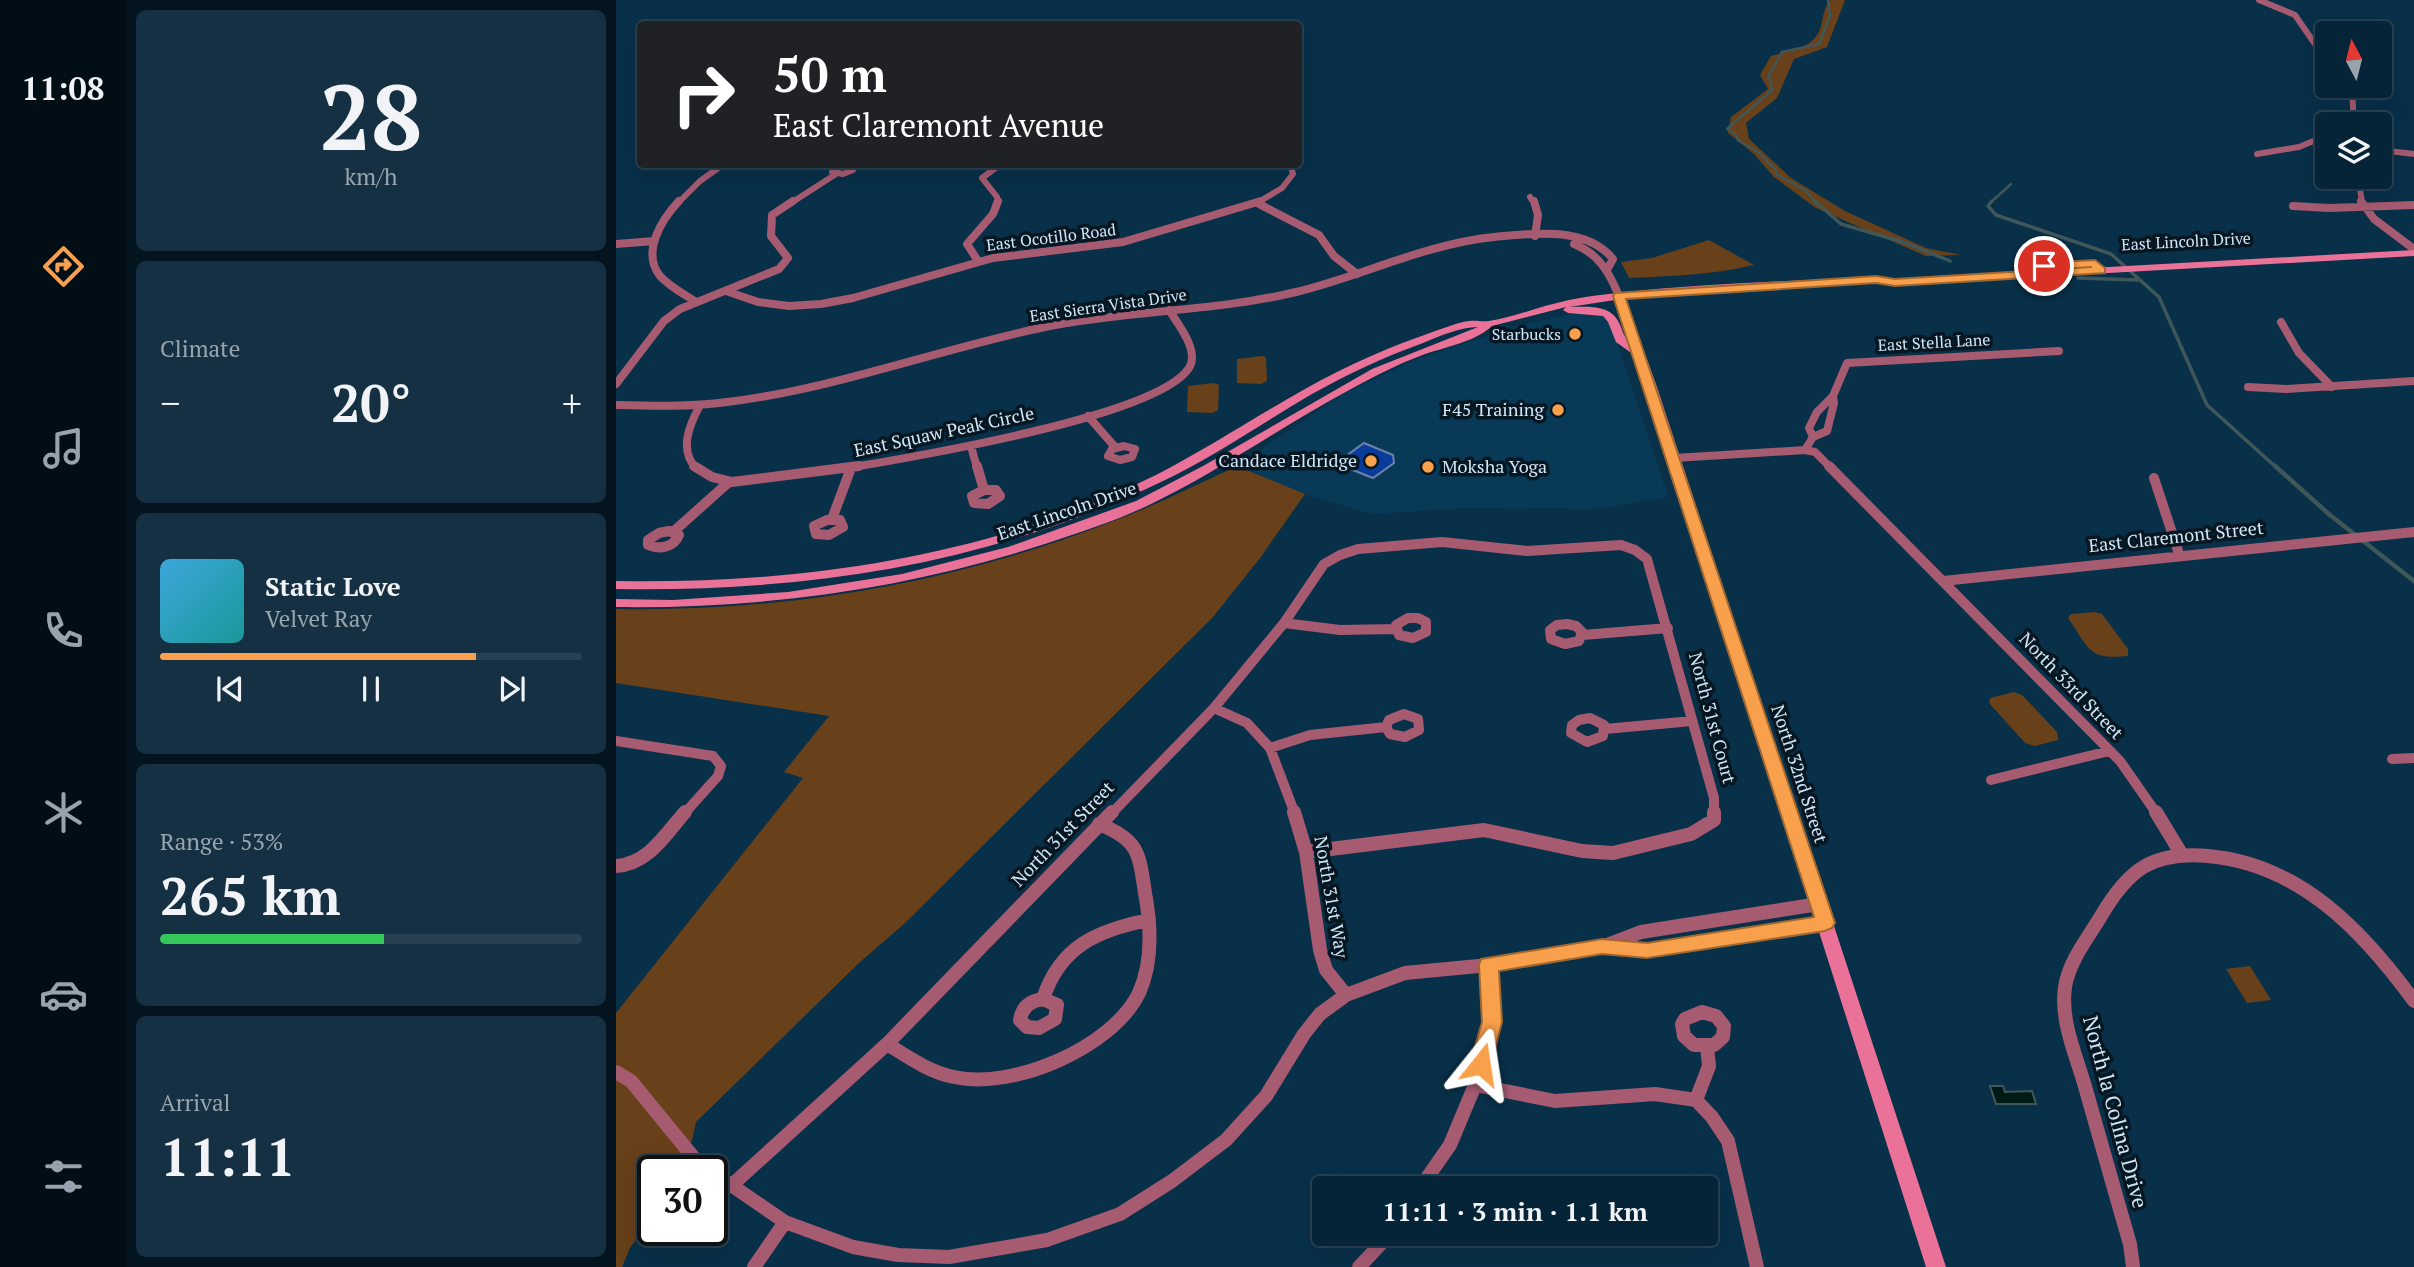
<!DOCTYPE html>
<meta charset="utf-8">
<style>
body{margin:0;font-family:"PT Serif",serif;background:#143042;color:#f1f3f6;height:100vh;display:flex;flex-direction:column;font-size:26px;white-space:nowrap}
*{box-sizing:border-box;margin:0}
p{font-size:23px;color:#98a4ad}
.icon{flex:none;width:38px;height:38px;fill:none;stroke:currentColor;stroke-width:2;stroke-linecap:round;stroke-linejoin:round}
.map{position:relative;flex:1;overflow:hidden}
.panel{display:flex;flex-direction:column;gap:10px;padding:10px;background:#03141e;width:490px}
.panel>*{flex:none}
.top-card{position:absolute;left:21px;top:21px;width:665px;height:147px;border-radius:7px;box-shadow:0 7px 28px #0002,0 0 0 2px #274152;background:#202124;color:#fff;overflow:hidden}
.needle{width:46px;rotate:353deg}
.fabs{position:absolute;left:1699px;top:21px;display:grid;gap:14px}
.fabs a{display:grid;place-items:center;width:77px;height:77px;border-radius:7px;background:#062437;box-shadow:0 7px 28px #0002,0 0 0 2px #274152;font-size:35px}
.speed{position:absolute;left:21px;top:1155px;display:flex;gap:14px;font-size:35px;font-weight:700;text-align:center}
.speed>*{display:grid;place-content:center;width:91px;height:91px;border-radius:50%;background:#062437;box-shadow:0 7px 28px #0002,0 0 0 2px #274152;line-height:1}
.speed .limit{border:4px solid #111;border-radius:10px;background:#fff;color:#111}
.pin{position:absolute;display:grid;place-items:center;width:60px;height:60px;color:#fff;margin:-30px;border:4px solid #fff;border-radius:50%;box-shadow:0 2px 7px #0007}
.me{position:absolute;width:77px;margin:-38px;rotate:15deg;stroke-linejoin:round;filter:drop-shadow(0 0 5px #0008)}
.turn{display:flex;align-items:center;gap:24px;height:147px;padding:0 21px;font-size:32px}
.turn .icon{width:91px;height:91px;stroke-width:2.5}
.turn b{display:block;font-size:49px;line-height:60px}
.big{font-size:52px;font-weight:700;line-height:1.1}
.panel .widget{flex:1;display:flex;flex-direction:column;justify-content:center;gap:10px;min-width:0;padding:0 24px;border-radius:10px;background:#143042}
.panel .dial{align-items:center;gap:0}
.dial b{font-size:91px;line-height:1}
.song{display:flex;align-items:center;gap:21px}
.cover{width:84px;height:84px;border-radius:10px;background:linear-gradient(135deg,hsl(200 70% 55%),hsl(180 70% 35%))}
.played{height:7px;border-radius:4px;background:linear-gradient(90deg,#f8a04b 75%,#274152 75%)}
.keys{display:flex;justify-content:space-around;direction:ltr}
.heat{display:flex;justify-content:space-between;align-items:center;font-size:38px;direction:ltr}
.charge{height:10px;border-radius:5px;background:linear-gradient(90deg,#34c759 53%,#274152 0)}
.trip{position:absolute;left:696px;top:1176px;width:406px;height:70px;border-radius:7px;background:#062437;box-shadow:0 7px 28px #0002,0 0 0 2px #274152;font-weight:700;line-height:70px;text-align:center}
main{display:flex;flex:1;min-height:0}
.dock{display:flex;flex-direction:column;width:126px;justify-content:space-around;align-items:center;background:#020e16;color:#98a4ad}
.dock .icon{width:49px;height:49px}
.dock .active{color:#f8a04b}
.dock b{font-size:32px;color:#f1f3f6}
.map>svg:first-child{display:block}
</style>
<main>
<nav class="dock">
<b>11:08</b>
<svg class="icon active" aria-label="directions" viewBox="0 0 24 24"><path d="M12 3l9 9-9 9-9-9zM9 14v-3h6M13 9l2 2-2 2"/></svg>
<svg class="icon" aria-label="music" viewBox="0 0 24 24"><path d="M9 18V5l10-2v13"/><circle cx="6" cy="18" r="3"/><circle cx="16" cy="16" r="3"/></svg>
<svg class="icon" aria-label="phone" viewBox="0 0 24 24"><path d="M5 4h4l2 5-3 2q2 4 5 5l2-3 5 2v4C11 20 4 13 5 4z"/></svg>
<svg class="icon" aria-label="climate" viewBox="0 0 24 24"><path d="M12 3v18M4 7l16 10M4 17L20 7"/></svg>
<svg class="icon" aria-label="car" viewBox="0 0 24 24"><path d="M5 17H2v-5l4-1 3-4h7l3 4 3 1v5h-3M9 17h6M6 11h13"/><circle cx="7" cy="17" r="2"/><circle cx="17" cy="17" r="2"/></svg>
<svg class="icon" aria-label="filters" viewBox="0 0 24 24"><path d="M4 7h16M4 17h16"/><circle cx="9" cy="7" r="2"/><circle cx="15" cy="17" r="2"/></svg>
</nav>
<section class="panel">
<div class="widget dial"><b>28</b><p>km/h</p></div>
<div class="widget"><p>Climate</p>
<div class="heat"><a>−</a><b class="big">20°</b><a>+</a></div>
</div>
<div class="widget">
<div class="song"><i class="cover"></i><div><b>Static Love</b><p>Velvet Ray</p></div></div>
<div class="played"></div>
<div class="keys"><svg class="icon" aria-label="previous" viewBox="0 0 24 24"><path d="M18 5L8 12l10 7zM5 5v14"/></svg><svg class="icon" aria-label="pause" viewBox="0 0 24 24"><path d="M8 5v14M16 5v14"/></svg><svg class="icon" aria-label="next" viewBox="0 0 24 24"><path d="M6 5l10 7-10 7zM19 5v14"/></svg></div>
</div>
<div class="widget"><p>Range · 53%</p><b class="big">265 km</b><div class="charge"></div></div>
<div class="widget"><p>Arrival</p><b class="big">11:11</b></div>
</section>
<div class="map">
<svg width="1798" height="1267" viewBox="0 0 1798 1267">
<rect width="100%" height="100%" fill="#083049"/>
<path fill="#083a57" d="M964,312L986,314L994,320L1052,497L979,509L853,508L756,514L689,494L621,466L722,397L798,360L901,326Z"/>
<path fill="#684019" d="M1214,0H1229L1211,47L1178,59L1161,98L1130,123L1133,139L1175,178L1229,211L1310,248L1345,255L1310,256L1200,208L1158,177L1138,154L1112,133L1115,117L1152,89L1144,75L1155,56C1175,50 1199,49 1205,26C1207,17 1208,8 1214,0Z
M1093,240L1138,265C1097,275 1055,276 1013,278L1005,262L1036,258Z
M646,356L650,357L651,381L645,384L621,383V359Z
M598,383L603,385L602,410L596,413L571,412L572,386Z
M621,466L689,494L644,558L597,617L288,924L244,962L80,1122L69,1171H37V1215L14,1248L6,1267H0V1013L187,778L168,772L213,716L0,683V609C167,612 334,584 490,524C534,508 578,486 621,466Z
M1479,612L1486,614L1512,649V656C1471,660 1474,649 1452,618L1455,614Z
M1398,692L1406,695L1441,732L1442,740L1419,746L1409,743L1373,703L1374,698Z
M1634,966L1655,1000L1631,1003L1610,969Z"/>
<path fill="#021a16" stroke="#405759" stroke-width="2" d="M1374,1086H1387L1389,1092L1416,1091L1420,1104H1380Z"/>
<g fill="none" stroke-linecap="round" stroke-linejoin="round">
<path stroke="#405759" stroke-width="2.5" d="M1200,203L1190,191L1160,174V170L1142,152L1122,140L1120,134L1111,129L1156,90L1153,75L1166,52L1203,44L1214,16L1212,0
M1374,203L1395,184"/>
<path stroke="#405759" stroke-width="3.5" d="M1199,201L1225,224L1287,242L1334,261
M1376,201L1372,206L1380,215L1495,254L1543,297L1591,405L1661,468
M1462,278L1521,280"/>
<path stroke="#405759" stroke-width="4.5" d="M1659,466L1714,515L1798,581"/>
</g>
<path fill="#093b9a" stroke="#6d82a7" stroke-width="2" d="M748,443L777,455L778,463L757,478L729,467L735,463L726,459Z"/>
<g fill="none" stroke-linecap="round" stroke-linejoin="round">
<path stroke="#a65b71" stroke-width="6" d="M1643,0L1679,15L1712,63
M1733,86L1736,90L1738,124
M1764,150L1798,154
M1641,154L1683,147L1712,135
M230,166L237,170L227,174L216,172L219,168Z
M914,197L918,203
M62,203L84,181L108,164
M175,203L220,174
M382,203L381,197L366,178L385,164
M641,203L666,188L677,174L674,164
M1746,203L1744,188L1749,177"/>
<path stroke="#a65b71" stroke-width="8" d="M63,201C46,219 25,252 44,276C54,287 68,294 80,302
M918,201L922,215L919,236
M1745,201L1758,219L1798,249
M641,203L703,235L718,256L741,274
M1677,206L1714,208L1798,205
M0,244L38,241
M958,244C983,254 993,272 1003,296
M362,261L351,244L377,214L382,201
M110,291L142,302L173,306L205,304L237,298L377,258L507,242L645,201
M1665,322L1683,353L1716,387
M0,384L48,321L64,309L163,269L172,258L155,236L156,215L177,201
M1632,387L1670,389L1798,381
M0,405C37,406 74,407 111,402C219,389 322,349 429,327C512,310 597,312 680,292C746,276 809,244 878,237C916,233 970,226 997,259L992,268
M472,416L499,447
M1197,437L1193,428L1201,412L1217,396
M355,446L361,468
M508,446L519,449L516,457L504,460L492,456L496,449Z
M1189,450L1197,437L1211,431L1218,403L1217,396L1231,363L1443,351
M1058,458L1189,450L1199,452L1215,468
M80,468C63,450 73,426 83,407
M232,468C296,457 541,417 573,368C584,351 562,324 553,310"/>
<path stroke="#a65b71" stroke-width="10" d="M78,466L96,477L116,482L243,466
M361,466L368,490
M1213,466L1504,761L1541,814
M1538,478L1563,554
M368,490H380L384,496L372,504L358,503L356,496Z
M216,519L235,468
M211,520H224L227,527L213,535L200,534L198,526Z
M53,531L63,535C58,547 44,550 32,545V540L43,533Z
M57,532L113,482
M1327,581L1798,532
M792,618H802L810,622V632L797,638L783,635L780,625Z
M668,623L724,630L780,629
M951,624L960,626L966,632L963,641L949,644L935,639L934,630L941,625Z
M967,635L1052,628
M598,708L631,723L654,748L679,814
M788,714L802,719L803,730L789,737L774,734L770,727L773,720Z
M974,718L988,725L987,736L971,742L955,733L956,725L963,720Z
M989,729L1076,721
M0,741L97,756L105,766L102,776L68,814
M654,748L694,735L770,727
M1776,759L1798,758
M1375,780L1493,751
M495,814L598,708L668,623L708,564L724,555L742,549L826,542L911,551L1005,545L1019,550L1031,559L1098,798V814"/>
<path stroke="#a65b71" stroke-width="14" d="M678,812L690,852L704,950L710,970L730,995
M1540,812L1566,855
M690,852L868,830L966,851L997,853L1075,834L1098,820V812
M0,866C32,864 49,835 69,812
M989,947L1031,950L1210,923
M427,999C444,946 482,930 533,920
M427,999L441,1005L439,1019L423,1028L411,1027L404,1020C406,1007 414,1001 427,999Z
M1086,1012L1100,1016L1108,1026L1107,1037L1098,1045H1078L1068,1036L1066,1024L1069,1019Z
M271,1044C292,1057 313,1072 338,1077C397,1090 496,1048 523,993C537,962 535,925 529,893C523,853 523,840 483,824
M0,1072L15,1081L82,1163L94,1171
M859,1085L939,1101L1039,1094L1080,1100
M1080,1100L1096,1117L1112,1141L1141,1267
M1080,1100L1093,1066L1091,1047
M96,1172L169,1222L237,1247L282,1255L333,1257L431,1240L504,1214L556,1181L610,1140L650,1096L688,1034L704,1014L730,995L789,973L873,965L986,947L1025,932L1203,904
M116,1185L271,1044L496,812
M804,1188L834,1145L859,1085L876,1022L873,965
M138,1267L169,1222
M743,1267L774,1234
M1517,1267L1514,1244C1499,1193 1485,1142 1470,1090C1461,1057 1444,1022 1449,987C1453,961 1472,938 1485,916C1512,870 1536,851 1592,856C1684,864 1747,931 1798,1001"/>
<path fill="#ea7298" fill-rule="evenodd" d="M1798,250V256L1279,285L1260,282L1009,299L1041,387L1330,1267H1310L1029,387L1018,355L1000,342L992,322L987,316L952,313L947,310L950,307L876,326C858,343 827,347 804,356C780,365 759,376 737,388C667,425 602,472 531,506C499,521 465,532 432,543C291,589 148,609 0,607V599L57,600L172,592L286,574L392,547L520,501L587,466L756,369L862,327C844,327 824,336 807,343C768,357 732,374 696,394C646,423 598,457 545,482C371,565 191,592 0,589V581C187,584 370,558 540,475C591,449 639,417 689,389C731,365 776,346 822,330C832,327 843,322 853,321C860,320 867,322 873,321C895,318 916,309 937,304C958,298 981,295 1003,293C1087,283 1175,282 1260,276L1279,279ZM999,300L1014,342C1006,336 1007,329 1002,321C993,304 970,307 953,307Z"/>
</g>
<path fill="#f8a04b" stroke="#a16831" stroke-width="2" d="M1479,260L1489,268V273L1279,286L1260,283L1010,299L1219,923L1216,928L1209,931L1031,958L986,954L883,971L886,1022L875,1064L872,1070L865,1073L857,1070L854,1064L866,1022L863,965L865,959L986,939L1031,943L1198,917L997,296L999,293L1260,276L1279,279L1476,267L1428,270L1422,266L1428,263Z"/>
<g fill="#f8a04b" stroke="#071722" stroke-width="2.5">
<circle cx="959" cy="334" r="7"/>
<circle cx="942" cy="410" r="7"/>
<circle cx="755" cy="461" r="7"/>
<circle cx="812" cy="467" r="7"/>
</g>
<g text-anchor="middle" stroke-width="7" stroke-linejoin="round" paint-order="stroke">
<g font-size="16" fill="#d1e6f6" stroke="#071722">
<text transform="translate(435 237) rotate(-7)" y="6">East Ocotillo Road</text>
<text transform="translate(1570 241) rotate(-3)" y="6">East Lincoln Drive</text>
<text transform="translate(492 305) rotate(-8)" y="6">East Sierra Vista Drive</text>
<text transform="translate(1318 342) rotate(-3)" y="6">East Stella Lane</text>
</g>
<g font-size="16" fill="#d1e6f6" stroke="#071722" text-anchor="end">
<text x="945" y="340">Starbucks</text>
</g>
<g font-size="18" fill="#d1e6f6" stroke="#071722" text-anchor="end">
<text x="928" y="416">F45 Training</text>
<text x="741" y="467">Candace Eldridge</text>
<text x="826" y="473" text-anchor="start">Moksha Yoga</text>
</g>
<g font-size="18" fill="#d1e6f6" stroke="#071722">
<text transform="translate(328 432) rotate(-12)" y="6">East Squaw Peak Circle</text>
<text transform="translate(451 511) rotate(-19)" y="6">East Lincoln Drive</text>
<text transform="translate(1560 537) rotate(-6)" y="6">East Claremont Street</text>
<text transform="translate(1455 686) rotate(46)" y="6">North 33rd Street</text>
<text transform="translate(1096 718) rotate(75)" y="6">North 31st Court</text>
<text transform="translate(1183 774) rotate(72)" y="6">North 32nd Street</text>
<text transform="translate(447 834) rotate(-46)" y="6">North 31st Street</text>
<text transform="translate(715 897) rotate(80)" y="6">North 31st Way</text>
</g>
<g font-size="21" fill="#d1e6f6" stroke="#071722">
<text transform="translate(1499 1112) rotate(75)" y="7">North la Colina Drive</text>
</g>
</g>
</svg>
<div class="fabs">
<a><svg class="needle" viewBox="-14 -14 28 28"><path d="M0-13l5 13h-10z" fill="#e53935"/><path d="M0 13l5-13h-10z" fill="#98a4ad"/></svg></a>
<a><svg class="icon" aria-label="layers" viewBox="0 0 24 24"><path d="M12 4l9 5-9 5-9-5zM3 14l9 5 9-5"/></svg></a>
</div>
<div class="speed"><div class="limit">30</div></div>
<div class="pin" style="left:1428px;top:266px;background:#d93025"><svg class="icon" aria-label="arrive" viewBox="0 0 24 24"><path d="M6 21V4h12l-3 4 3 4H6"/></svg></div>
<svg class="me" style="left:865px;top:1064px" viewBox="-20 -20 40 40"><path d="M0-17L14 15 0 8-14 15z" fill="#f8a04b" stroke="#fff" stroke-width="4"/></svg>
<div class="trip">11:11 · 3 min · 1.1 km</div>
<div class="top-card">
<div class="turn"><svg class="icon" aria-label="right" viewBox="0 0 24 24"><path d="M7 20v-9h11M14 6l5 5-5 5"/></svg><div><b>50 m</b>East Claremont Avenue</div></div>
</div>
</div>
</main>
